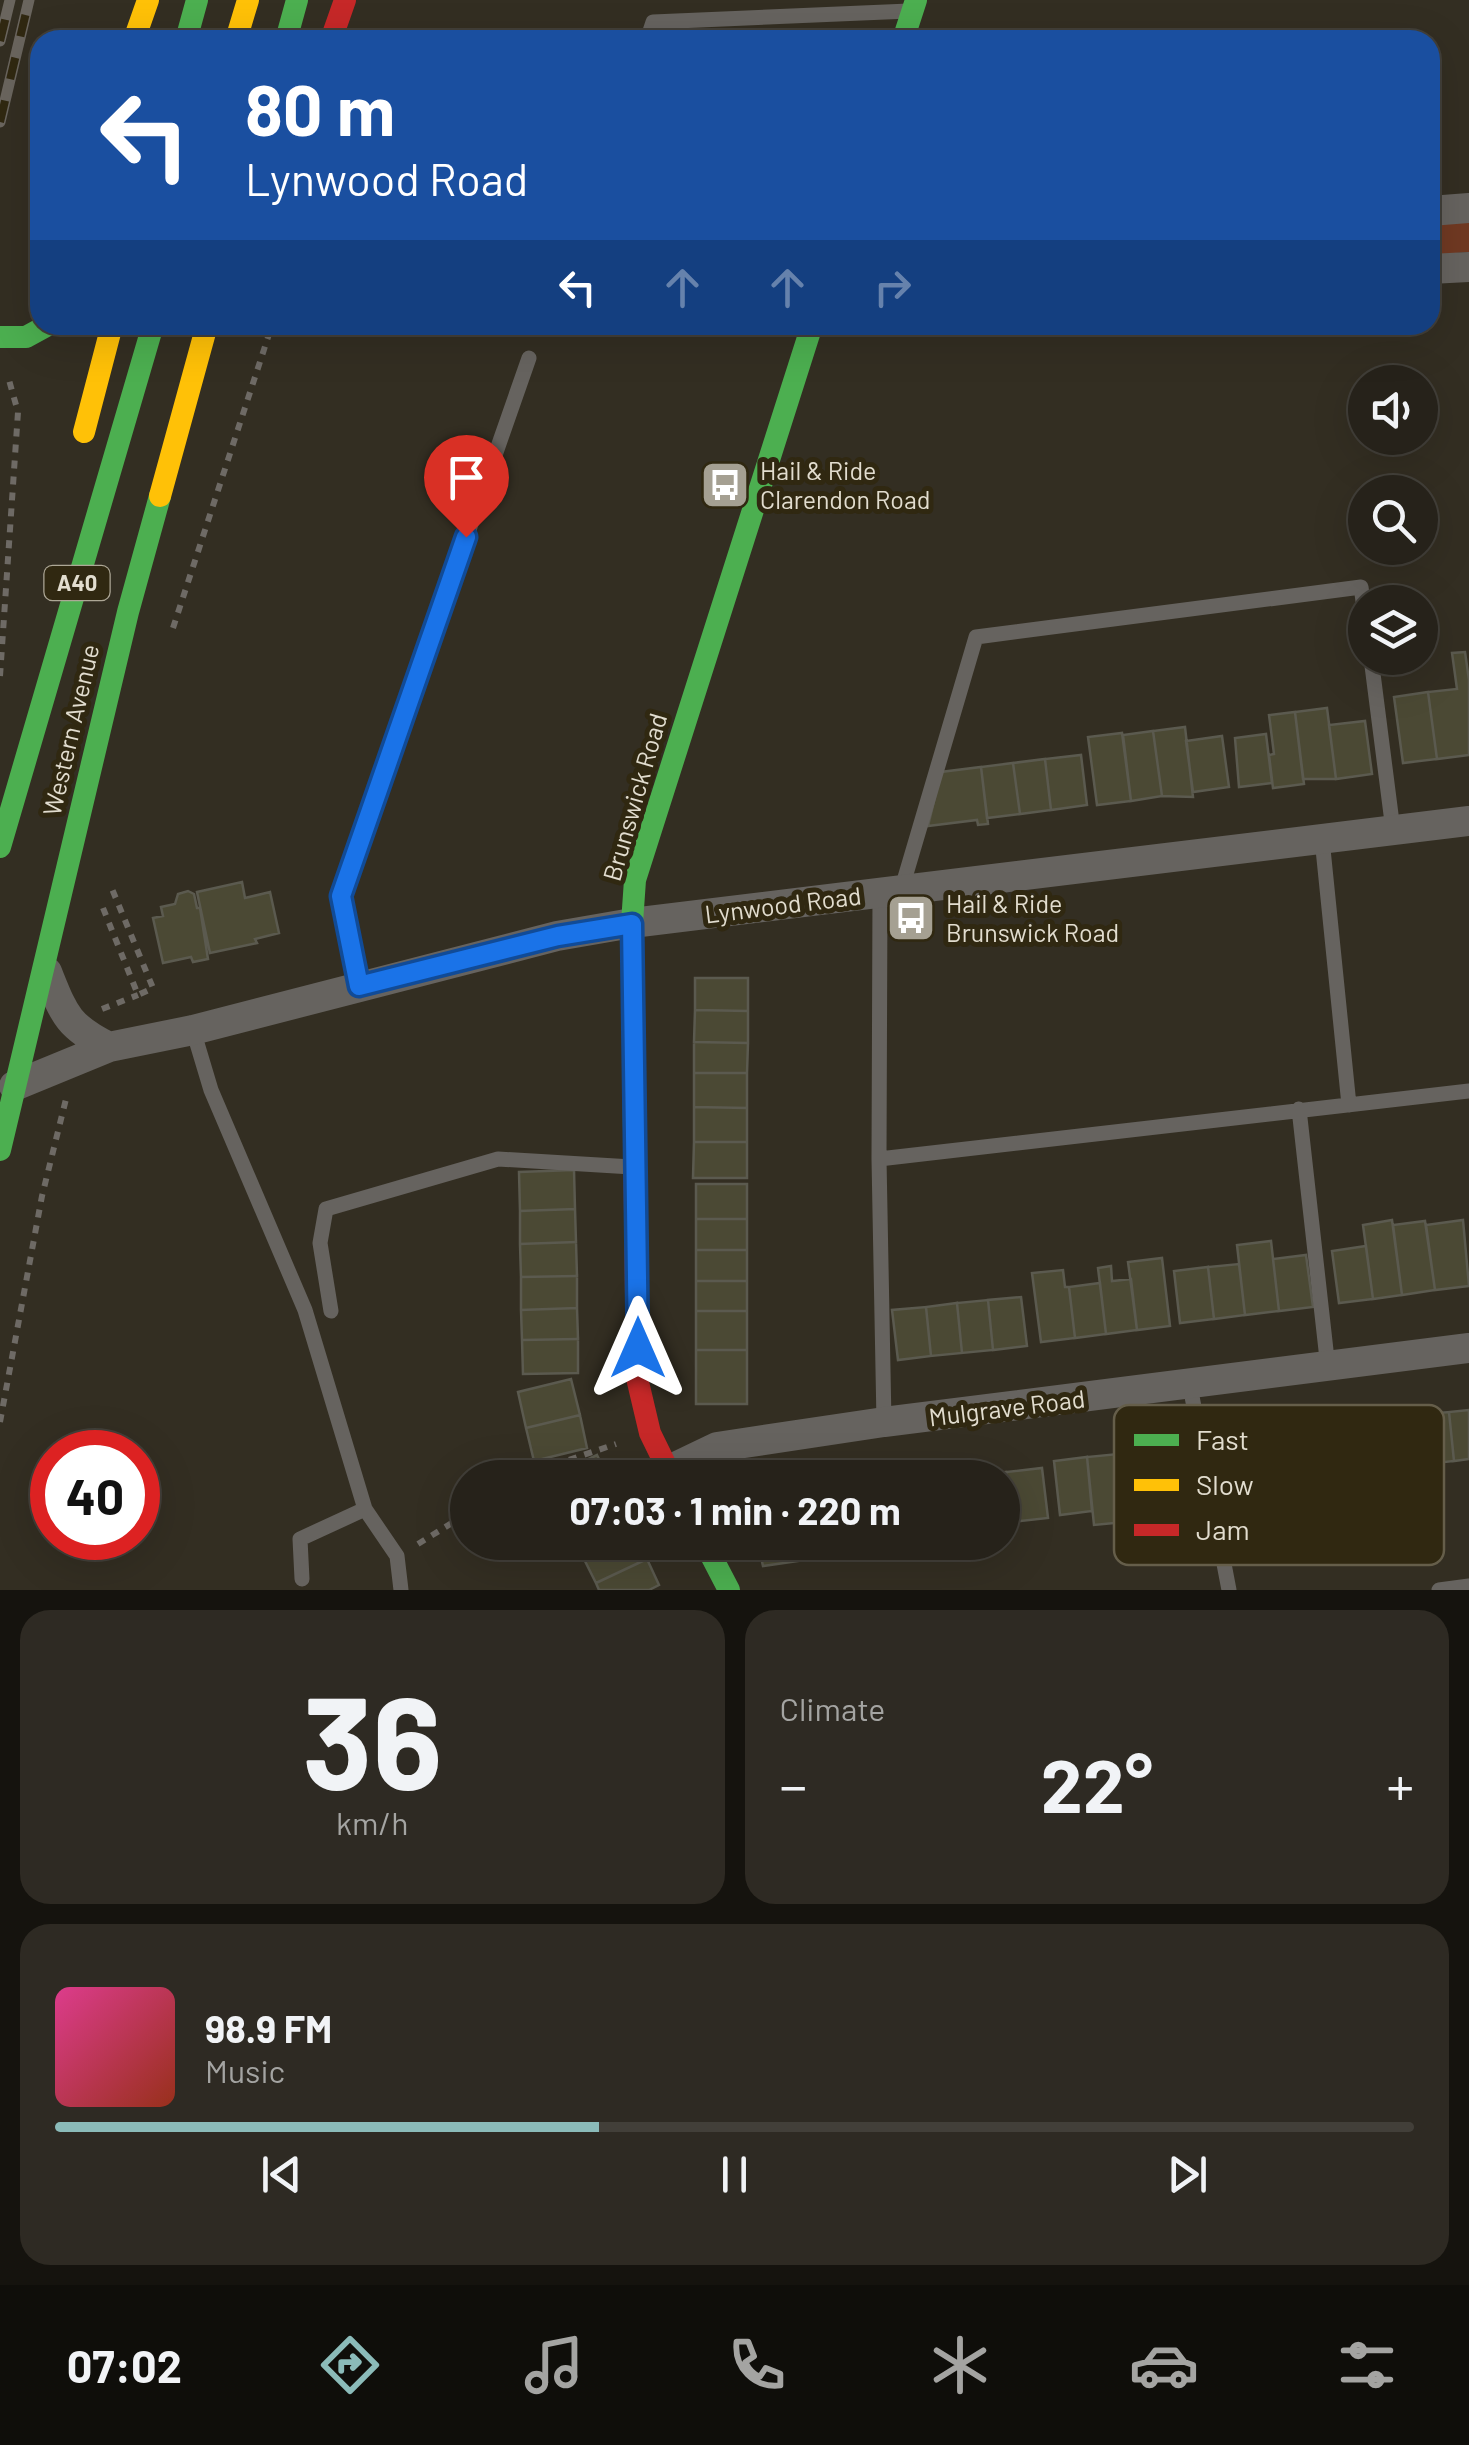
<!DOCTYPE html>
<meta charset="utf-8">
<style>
body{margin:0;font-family:Barlow,sans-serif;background:#2e2a23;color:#f1f3f6;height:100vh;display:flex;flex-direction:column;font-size:38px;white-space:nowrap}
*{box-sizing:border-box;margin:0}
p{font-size:32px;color:#a4a4a2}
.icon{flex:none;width:55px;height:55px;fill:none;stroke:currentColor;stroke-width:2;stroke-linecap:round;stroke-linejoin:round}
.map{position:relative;height:1590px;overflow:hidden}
.sheet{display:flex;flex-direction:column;gap:20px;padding:20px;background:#15130e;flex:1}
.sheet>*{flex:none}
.guide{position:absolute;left:30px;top:30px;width:1410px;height:305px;border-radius:30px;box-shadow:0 10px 40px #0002,0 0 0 2px #423f39;background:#1a4fa0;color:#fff;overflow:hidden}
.buttons{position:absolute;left:1348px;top:365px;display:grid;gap:20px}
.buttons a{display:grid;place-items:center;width:90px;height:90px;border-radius:50%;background:#26221a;box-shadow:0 10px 40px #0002,0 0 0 2px #423f39;font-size:50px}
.speed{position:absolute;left:30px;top:1430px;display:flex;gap:20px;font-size:50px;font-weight:700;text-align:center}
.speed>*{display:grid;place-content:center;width:130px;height:130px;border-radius:50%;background:#26221a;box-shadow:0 10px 40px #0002,0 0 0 2px #423f39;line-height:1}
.speed .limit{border:15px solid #d22;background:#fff;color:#111}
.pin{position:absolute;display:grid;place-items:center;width:85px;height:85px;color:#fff;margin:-102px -42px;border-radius:50% 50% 50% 0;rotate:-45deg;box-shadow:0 0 10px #0007}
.pin .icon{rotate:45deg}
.me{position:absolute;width:110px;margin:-55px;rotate:0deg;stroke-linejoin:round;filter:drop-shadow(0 0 8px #0008)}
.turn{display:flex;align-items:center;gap:35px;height:210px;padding:0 50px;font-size:45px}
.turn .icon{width:130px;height:130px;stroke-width:2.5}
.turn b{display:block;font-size:70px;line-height:85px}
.lanes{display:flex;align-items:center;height:95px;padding:0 50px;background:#0003;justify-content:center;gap:50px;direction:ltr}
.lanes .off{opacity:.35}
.big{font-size:75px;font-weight:700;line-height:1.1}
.sheet .tile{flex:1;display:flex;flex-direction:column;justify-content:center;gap:15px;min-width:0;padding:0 35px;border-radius:30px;background:#2e2a23}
.sheet .dial{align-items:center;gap:0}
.dial b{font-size:130px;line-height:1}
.song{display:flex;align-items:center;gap:30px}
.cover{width:120px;height:120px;border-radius:15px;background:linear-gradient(135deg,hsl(330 70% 55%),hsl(10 70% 35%))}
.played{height:10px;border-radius:5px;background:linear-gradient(90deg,#8bbbb9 40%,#423f39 40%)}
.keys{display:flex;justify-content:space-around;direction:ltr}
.heat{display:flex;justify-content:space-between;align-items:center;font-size:55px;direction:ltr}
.sheet .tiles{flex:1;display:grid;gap:20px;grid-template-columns:1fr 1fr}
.tile:last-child{grid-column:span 2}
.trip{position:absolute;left:450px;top:1460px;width:570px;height:100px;border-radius:50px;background:#26221a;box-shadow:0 10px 40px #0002,0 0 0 2px #423f39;font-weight:700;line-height:100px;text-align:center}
.tab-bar{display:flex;height:160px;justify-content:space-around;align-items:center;background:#0f0e0a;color:#a4a4a2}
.tab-bar .icon{width:70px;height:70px}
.tab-bar .active{color:#8bbbb9}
.tab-bar b{font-size:45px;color:#f1f3f6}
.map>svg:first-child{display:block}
</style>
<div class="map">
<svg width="1469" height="1590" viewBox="0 0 1469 1590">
<rect width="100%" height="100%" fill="#332e22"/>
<path fill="#703922" d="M1469,221V252L1430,255V224Z"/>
<path fill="#4b4934" stroke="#5b5a4f" stroke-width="2.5" d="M1465,652L1469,680V755L1437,759L1428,692L1457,689L1452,653Z
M1428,692L1437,759L1403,763L1394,697Z
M1327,708L1336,779H1303L1295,712Z
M1295,712L1304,784L1273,788L1269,755L1274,754L1269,715Z
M1365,721L1372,774L1336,779L1329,725Z
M1185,727L1193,797L1162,796L1153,731Z
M1153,731L1162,796L1131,801L1123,735Z
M1122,733L1131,801L1097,805L1088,737Z
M1266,734L1272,783L1239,787L1235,738Z
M1222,736L1229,787L1193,792L1186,741Z
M1081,755L1087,805L1051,810L1045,759Z
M1045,759L1051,810L1020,814L1013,763Z
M1013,763L1020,814L987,818L981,767Z
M981,767L988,824L978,825L977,820L928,826L941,772Z
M242,882L245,898L270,892L279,933L255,939L257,943L210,953L197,892Z
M188,891L194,894L197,908H200L208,959L193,962L191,957L163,963L153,918L163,916L161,907L175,904L178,894Z
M695,978H748V1011L695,1010Z
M695,1010L748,1011V1043L694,1042Z
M694,1042L748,1043L747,1073H694Z
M694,1073H747V1108L694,1107Z
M694,1107L747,1108V1142H694Z
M694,1142H747V1178H693Z
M574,1170L575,1209L520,1211L519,1172Z
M696,1184H747V1219H696Z
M575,1209L576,1242L520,1244V1211Z
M696,1219H747V1250H696Z
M1392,1220L1402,1295L1373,1299L1363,1225Z
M1463,1220L1469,1286L1435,1290L1426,1225Z
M1425,1221L1435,1290L1402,1295L1393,1225Z
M1271,1241L1279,1311L1245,1315L1237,1245Z
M576,1242L577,1276L521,1277L520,1244Z
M1366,1246L1373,1299L1339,1303L1332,1251Z
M696,1250H747V1281H696Z
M1306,1255L1313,1307L1279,1311L1273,1259Z
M1162,1258L1170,1326L1137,1330L1128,1262Z
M1239,1264L1245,1315L1214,1319L1208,1267Z
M1111,1266L1112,1281L1131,1279L1137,1330L1106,1334L1098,1268Z
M1208,1267L1214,1319L1180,1323L1174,1271Z
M1063,1270L1065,1287H1069L1075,1338L1041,1342L1032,1273Z
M577,1276V1308L521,1310V1277Z
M696,1281H747V1311H696Z
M1100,1283L1106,1334L1075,1338L1069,1287Z
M1021,1297L1027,1346L993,1350L988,1300Z
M988,1300L993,1350L962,1353L957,1303Z
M957,1303L962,1353L931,1356L926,1307Z
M926,1307L931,1356L898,1360L892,1310Z
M577,1308L578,1339L522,1340L521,1310Z
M696,1311H747V1350H696Z
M578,1339V1373L523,1374L522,1340Z
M696,1350H747V1404H696Z
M571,1379L580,1415L526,1428L518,1392Z
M1469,1410V1459L1454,1461L1449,1412Z
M1449,1412L1454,1461L1435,1463L1437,1479L1424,1480L1417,1415Z
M580,1415L587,1448L534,1461L526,1428Z
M1118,1454L1125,1522L1094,1525L1087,1457Z
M597,1455L608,1478H549Z
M1087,1457L1092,1511L1060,1515L1054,1461Z
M1042,1468L1048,1518L1012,1522L1006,1472Z
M1006,1472L1012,1522L1002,1523V1478L975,1476Z
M576,1542H614L583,1557Z
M614,1542H639L647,1559L596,1583L583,1557Z
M753,1542H809L812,1559L763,1566L760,1553L754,1554Z
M809,1542H841V1545L810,1549Z
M841,1542H877L878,1555L843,1560Z
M921,1542H955V1545L921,1549Z
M647,1559L659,1585L649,1590H599L596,1583Z"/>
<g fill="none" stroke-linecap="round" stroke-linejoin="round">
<path stroke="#6e6a65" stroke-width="6" stroke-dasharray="8 8" stroke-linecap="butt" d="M246,330L324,325
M173,628L272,325
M0,676L18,412L9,380
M103,908L138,995L153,988L110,884
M102,1009L138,995
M0,1422L42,1196L66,1099
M525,1478L536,1471L616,1444
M418,1544L468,1513"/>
<path stroke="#66635f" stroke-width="15" d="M647,40L653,22L909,11
M1371,658L1393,830
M1322,839L1349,1105
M901,891L976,637L1361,587L1365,615
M880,893L879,1159L884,1422
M359,986L341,896L529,358
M193,1030L211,1090L305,1310L365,1509L397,1556L401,1590
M1299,1109L1328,1368
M879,1159L1469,1091
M331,1311L320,1243L326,1209L498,1159L632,1167
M1190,1386L1229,1590
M302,1579L300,1539L365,1509
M1439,1590L1469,1586"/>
<path stroke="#66635f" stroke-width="30" d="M1430,211L1469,208
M1430,269L1469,267
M47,972C64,1014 67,1026 109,1047
M14,1086L109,1047L193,1030L557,936L632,923L1469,821
M669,1470L717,1447L884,1422L1469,1348"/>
<path stroke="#4caf50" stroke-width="22" d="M186,40L197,0
M286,40L297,0
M903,40L916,0
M0,337H26L48,325
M0,847L153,325
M634,1132L632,923L635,880L812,325
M0,1150L128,612L160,496
M704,1542L729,1590"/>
<path stroke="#ffc107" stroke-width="22" d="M134,40L148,0
M236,40L248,0
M84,432L112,325
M160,496L207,325"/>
<path stroke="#c62828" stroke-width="22" d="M331,40L345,0
M634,1132L637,1378L650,1433L672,1478"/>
<g stroke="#6a655e" stroke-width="11">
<path id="rail" d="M0,41L10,0
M0,122L29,0"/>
</g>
<use href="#rail" stroke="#302811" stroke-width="8" stroke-dasharray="22" stroke-linecap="butt"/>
</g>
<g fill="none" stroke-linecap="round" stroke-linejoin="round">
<g stroke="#114b97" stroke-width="25">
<path id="route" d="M466,537L341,896L359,986L558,936L632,924L638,1348"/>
</g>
<use href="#route" stroke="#1a73e8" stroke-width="18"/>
</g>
<defs>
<g id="bus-square" transform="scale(2.5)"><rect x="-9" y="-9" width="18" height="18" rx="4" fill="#a5a092" stroke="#302811"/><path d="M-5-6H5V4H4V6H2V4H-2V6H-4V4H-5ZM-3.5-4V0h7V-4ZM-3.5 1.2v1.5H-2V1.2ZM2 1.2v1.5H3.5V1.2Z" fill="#fff"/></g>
</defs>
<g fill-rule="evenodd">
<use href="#bus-square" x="725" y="485"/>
<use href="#bus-square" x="911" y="918"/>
</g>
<g text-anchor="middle" stroke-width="10" stroke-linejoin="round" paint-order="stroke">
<rect fill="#302811" stroke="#ada796" stroke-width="2.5" x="44.5" y="566" width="65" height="34" rx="8"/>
<g font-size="22" font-weight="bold" fill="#e2ddcf">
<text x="77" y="591">A40</text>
</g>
<g font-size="25" fill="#e2ddcf" stroke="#302811" text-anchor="start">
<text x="760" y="480">Hail &amp; Ride<tspan x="760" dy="29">Clarendon Road</tspan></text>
<text x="946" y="913">Hail &amp; Ride<tspan x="946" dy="29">Brunswick Road</tspan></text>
</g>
<g font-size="25" fill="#e2ddcf" stroke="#302811">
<text transform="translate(71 730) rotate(-77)" y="9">Western Avenue</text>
<text transform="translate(635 797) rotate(-74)" y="9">Brunswick Road</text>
<text transform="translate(783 905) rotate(-7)" y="9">Lynwood Road</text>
<text transform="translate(1007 1408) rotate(-7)" y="9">Mulgrave Road</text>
</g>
</g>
<rect x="1114" y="1405" width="330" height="160" rx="15" fill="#302811" stroke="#655e4a" stroke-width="2.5"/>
<rect x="1134" y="1434" width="45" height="12" fill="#4caf50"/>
<rect x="1134" y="1479" width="45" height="12" fill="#ffc107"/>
<rect x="1134" y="1524" width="45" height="12" fill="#c62828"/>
<g font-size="28" fill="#e2ddcf">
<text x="1196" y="1450">Fast</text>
<text x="1196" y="1495">Slow</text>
<text x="1196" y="1540">Jam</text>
</g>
</svg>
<div class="buttons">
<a><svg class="icon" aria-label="sound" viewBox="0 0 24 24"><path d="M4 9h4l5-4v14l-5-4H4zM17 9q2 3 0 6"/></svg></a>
<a><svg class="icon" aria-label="search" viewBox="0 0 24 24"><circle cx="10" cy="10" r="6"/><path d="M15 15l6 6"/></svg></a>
<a><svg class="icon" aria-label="layers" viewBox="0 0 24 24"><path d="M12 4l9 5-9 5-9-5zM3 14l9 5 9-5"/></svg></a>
</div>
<div class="speed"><div class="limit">40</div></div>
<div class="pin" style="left:466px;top:537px;background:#d93025"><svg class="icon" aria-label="arrive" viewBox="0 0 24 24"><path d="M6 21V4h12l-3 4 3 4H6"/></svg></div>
<svg class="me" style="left:638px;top:1348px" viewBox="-20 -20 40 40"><path d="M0-17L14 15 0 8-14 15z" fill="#1a73e8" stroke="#fff" stroke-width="4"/></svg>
<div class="trip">07:03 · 1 min · 220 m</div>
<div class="guide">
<div class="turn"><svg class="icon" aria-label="left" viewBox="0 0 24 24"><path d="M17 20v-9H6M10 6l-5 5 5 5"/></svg><div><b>80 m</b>Lynwood Road</div></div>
<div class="lanes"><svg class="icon" aria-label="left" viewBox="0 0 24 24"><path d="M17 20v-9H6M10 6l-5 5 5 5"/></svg><svg class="icon off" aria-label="ahead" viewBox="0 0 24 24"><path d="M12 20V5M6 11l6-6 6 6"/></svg><svg class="icon off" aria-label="ahead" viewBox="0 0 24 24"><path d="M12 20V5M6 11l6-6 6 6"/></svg><svg class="icon off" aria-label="right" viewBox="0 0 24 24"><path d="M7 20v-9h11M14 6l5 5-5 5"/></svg></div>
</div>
</div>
<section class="sheet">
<div class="tiles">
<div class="tile dial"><b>36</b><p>km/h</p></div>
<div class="tile"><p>Climate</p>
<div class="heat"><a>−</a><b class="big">22°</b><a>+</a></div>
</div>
<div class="tile">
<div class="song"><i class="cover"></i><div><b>98.9 FM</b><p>Music</p></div></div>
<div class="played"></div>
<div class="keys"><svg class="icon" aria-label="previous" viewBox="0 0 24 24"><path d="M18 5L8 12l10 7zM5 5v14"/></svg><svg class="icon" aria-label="pause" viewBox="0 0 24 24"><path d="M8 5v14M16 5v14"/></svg><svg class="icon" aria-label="next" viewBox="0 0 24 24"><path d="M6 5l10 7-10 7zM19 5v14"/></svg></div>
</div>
</div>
</section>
<nav class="tab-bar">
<b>07:02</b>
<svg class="icon active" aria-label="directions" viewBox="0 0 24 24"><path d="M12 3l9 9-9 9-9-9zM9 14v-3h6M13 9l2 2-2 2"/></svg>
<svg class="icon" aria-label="music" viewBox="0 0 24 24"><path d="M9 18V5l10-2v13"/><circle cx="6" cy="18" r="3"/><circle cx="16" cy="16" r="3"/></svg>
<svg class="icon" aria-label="phone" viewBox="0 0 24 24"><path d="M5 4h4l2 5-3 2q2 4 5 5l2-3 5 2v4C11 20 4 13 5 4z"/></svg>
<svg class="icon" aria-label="climate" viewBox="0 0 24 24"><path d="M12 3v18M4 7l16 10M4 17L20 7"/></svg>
<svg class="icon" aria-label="car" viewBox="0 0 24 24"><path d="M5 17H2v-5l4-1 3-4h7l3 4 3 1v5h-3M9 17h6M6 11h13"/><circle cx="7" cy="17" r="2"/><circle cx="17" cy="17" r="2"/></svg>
<svg class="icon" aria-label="filters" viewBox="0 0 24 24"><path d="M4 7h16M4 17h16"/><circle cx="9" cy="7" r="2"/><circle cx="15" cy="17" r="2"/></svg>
</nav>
